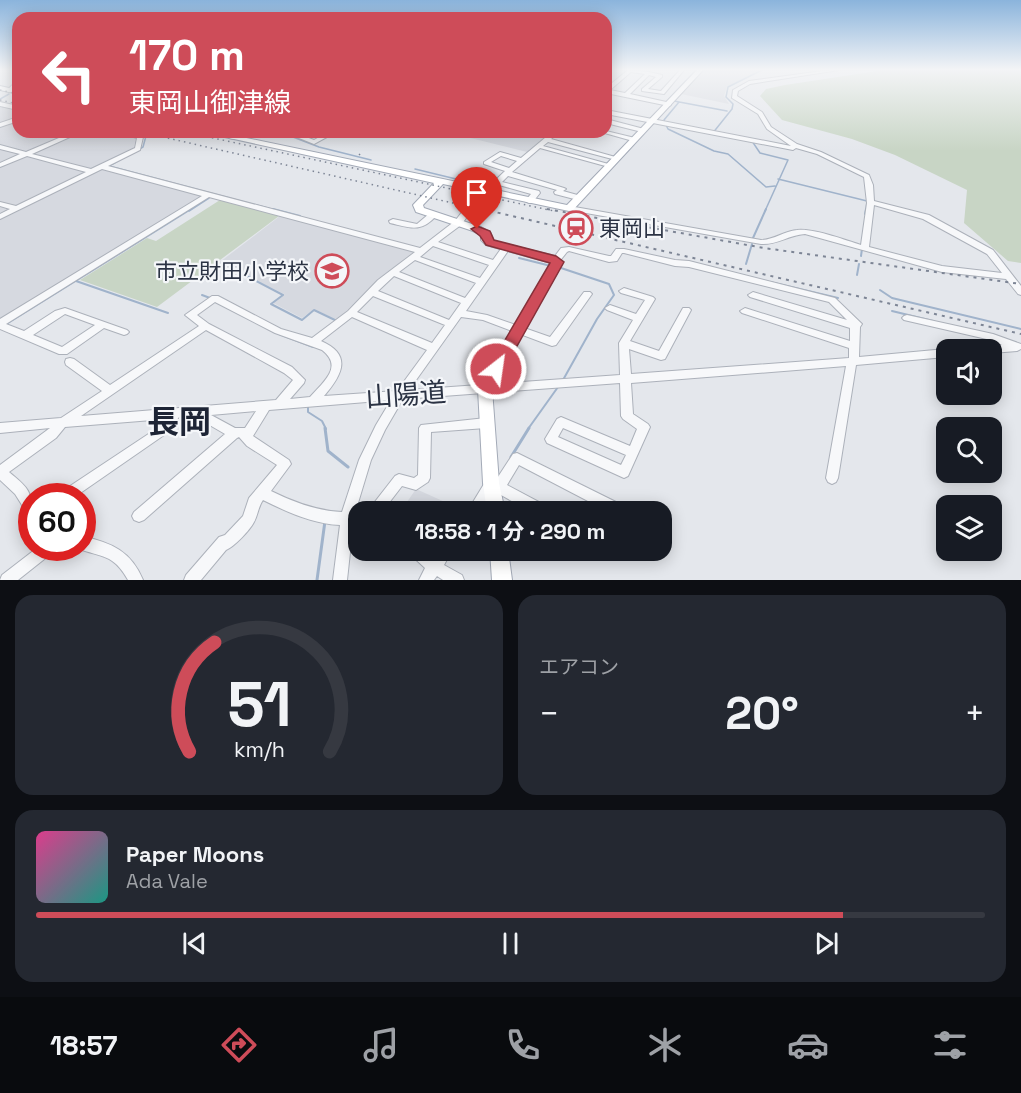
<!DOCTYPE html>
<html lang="ja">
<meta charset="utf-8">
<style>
body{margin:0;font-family:"Space Grotesk","Noto Sans JP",sans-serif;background:#242831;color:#f1f3f6;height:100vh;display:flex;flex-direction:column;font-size:22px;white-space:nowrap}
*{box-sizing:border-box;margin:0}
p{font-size:20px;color:#9ea1a6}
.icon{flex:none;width:33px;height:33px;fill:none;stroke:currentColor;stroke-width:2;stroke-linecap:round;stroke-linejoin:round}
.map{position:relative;height:580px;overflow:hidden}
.side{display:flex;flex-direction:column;gap:15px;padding:15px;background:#0d0f14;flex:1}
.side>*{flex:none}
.top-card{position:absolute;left:12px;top:12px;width:600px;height:126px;border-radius:18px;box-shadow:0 3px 15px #0003;background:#ce4c59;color:#fff;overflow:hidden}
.buttons{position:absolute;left:936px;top:339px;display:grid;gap:12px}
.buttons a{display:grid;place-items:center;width:66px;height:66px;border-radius:12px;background:#171b24;box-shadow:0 3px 15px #0003;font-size:30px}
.speed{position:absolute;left:18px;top:483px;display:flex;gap:12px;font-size:30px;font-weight:700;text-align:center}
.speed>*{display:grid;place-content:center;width:78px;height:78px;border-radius:50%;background:#171b24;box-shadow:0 3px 15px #0003;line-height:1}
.speed .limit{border:9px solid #d22;background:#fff;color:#111}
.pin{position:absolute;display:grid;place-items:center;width:51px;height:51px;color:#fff;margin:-62px -26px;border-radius:50% 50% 50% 0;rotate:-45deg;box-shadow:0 0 6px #0007}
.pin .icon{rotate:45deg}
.me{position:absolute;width:66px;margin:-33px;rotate:30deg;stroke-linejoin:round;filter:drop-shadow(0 0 4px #0008)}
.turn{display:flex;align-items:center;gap:21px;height:126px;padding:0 18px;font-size:27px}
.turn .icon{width:78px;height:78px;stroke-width:2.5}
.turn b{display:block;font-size:42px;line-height:51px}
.big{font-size:45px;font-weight:700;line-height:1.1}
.side .widget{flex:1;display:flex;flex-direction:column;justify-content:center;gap:9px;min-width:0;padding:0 21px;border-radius:18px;background:#242831}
.side .dial{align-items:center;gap:0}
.dial svg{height:156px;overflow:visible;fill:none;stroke:#363941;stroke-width:7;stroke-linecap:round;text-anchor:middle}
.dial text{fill:#f1f3f6;stroke:none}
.song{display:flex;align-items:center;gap:18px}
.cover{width:72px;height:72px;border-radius:9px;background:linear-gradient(135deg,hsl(330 70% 55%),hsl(170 70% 35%))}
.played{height:6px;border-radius:3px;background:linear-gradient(90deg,#ce4c59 85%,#363941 85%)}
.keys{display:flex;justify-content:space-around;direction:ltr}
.heat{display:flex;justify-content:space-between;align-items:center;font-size:33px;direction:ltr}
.side .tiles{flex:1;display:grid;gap:15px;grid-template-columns:1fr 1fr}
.widget:last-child{grid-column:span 2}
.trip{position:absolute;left:348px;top:501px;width:324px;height:60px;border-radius:18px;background:#171b24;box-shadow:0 3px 15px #0003;font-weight:700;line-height:60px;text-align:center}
.tab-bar{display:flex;height:96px;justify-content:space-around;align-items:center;background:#090b0e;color:#9ea1a6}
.tab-bar .icon{width:42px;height:42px}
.tab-bar .selected{color:#ce4c59}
.tab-bar b{font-size:27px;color:#f1f3f6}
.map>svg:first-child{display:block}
</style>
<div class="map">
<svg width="1021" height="580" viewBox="0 0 1021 580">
<rect width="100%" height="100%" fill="#e4e7ec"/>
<path fill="#d6d9e0" d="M703,70H761L727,87L724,96L729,104L681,94Z
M0,105L18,110V132H110L136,138L133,150L96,168L202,196L0,319Z
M446,132H551L527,152Z
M280,216L413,252L381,277L337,320L314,309L302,318L273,303L284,294L231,268L228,269L216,265Z
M416,489L465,511L400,512Z"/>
<path fill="#c8d5c5" d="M884,70H1021V263L1008,261L964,223L967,190L895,155L852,139L782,120L760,96L766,89L785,85Z
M220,200L279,216L157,307L80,280L147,238L156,241Z"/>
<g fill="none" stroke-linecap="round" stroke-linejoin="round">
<path stroke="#a0b3cb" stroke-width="1.5" d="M0,99L9,94
M669,99L696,70
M674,101L727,111
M665,123L664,120L679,102
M666,125L668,129L714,151L728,154L766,187L775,186
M128,132L146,136L143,147L109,166L279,211
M280,132L319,147L371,160
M729,137L712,134L732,109L733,104L726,97L728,87L762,70
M752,141L760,153L788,160L765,211
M415,169L497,189
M778,179L867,201L866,211
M189,211L209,198"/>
<path stroke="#a0b3cb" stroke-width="2" d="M273,209L300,216
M865,214L866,209
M753,238L766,209
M861,256L862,249
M519,258L551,266
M746,264L752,244
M558,267L609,284L614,295L597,319L563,380
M231,268L283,295L271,304L302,320L314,310L337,321
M857,275L859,264
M76,281L168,313
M770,282L838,298
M880,290L892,298L1021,329
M202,295L210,298
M892,311L933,321
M0,328L191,209
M279,334L313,347
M308,405V412L322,421L326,429
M528,429L558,387"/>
<path stroke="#a0b3cb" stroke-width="3" d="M325,428L328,451L348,467
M511,457L529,428
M406,550L412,555
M317,580L325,521"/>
<g stroke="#acb1ba" stroke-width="2">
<path id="minor" d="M628,70L649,72L662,75V77L648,89L661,91L680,70H684L664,94L642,91V89L656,77L649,75L630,94L671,103V105L669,106L606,93V88ZM631,72L645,74L625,93L610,90Z
M830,70H839L750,84L738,91L737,96L762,112L771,127L797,144L821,152L869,175L873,185L874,201L929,215L993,250L1021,286V295L1018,294L1006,279L942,272L805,234C789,235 777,245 761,244L569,210L565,208L569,206L761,240C774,240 784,231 797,230C813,228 845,240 861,245L867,203L864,177L817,154L796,148L793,150L606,114V110L791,146L767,129L758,114L732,98L733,90L749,81ZM874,205L923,219L987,254L1002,273L942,266L869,247Z
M18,80V85L12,91H8V89Z
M0,102L18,106V110L0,106Z
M18,117V121L0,127V123Z
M606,119L644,129L645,130L642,132L606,123Z
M606,131L635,138L636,139L633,141L601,132H606Z
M73,132H81L32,154L91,169L135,148L137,138L116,132C125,132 135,133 143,137L140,150L108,166L420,248L455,221L462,212H468L469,214L461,225L438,242L493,260L503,246H509L510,248L466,311L487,315L550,337L584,292H590L592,294L556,345L552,346L483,320L461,317L409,390L620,375L619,343L633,320L607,310L605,308L610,305L636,314L645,300L621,293L619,291L624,288L653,297L655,299L630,341L659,351L683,308H689L691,310L665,359L661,360L629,349L631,374L849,358V348L742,313L740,311L745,308L850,341V328L750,297L748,295L753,292L847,320L829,302L689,267L675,266L624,253H622L617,261L609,262L569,251L567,252L559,262H553L552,260L561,248L569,247L609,256H611L616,249H624L675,260L689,261L835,298L862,324L860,327L859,357L946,349V357L856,365L838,478L836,482L832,484L828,482L826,478L846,366L631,383L633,414L648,424L650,427L628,476L624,478L547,443L545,439L557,419L561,417L630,446L637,429L623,419L621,416L620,383L403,399L385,430L371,460L355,513H358V525H353L347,580H333L340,525C313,524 287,512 263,500C258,507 258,515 254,522C250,530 234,547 226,550L201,580H184L186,575L219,537L225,535L243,516L249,498L277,465L247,446L239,437L237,438L144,520L139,522L134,520L132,516L134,512L225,434L194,416L179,417L167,433L76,496H60L61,492L159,427L165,419L65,427L56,438L9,472C28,488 32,490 32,515L27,513L15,494L0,480V465L50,428L0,433V423L61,418L102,391L66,365L65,362L66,359L70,358L74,359L110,385L199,326L185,315L212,296H218L281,329L312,338L348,311L378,280L415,252L209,197L6,324L24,331L55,311L65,308L127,330L129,332L127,334L124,335L104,328L67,354H59L0,329V319L202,196L102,169L0,219V214L10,209L0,206V202L16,206L86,172L27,156L0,167V163L20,154L0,149V145L26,152ZM433,246L489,265L480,278L420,257ZM415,260L476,283L465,298L399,272ZM394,276L461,303L449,320L378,291ZM373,296L445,325L432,343L357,312ZM215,302L275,333L322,350C344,367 323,382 310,397L290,399L304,383L305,380L292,367L209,324L197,315ZM65,314L95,325L62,347L33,335ZM352,317L427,350L397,391L324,396C342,375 353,355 321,341ZM206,330L284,373L293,380L276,400L81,416ZM391,400L376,425L359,460L342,512C317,511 293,502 271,491L291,464L289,460L253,436L269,410ZM256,411L245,428H235L211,415ZM563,428L626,455L621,465L558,437Z
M240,132H248L234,139L229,138Z
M284,132H293L314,140L328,132H336L314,144Z
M552,132H559L551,139L619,158L616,160L548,142L543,146L612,165L609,167L540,148L512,172L564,188L566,189L563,191L581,196V200H578L555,194L554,192L557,190L508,176L502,182L539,191L540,193L532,203H529L525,201L531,194L499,185L491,194H485V190L505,171L484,164V162L500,152L521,158ZM501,156L517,161L509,168L491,162Z
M430,213H433L437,215C421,233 411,228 390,223L389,221L393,219L417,224Z
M907,315L993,334L1021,344V349L1017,351L992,353V350H984L985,347L1002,345L991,340L904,320L902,318L904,316Z
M486,418L490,420L492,423L490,426L486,428L431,432L430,478L428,482L416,490L402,486L382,512H367L395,476L399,474L414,478L418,475L419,428L421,425Z
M517,453L628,508L629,512H609L519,465L507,485L550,508L551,512H531L501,495L499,499L494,501L489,498L481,512H467L487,479L491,477L496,480L513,454Z
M82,536C112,543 131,551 143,580H128C113,553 102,558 77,548H82Z
M37,548H54L52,553L18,580H0L2,575Z
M409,550H427L433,556L437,550H452L444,565L462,575L464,580H443L437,576L434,580H419L425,568L411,555Z"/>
</g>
<g stroke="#a3aab7" stroke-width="2">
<path id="major" d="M697,70H703L573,210L569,211L443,184L423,205L424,208L481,227L490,232L494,241L555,256L563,262L492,389L499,483L505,512H487L483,483L478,389L551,263L486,245L481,240V235L473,231L416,212L413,205L434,183L202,132H218L567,205Z
M0,86L18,90V94L0,90Z
M490,550H508L512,580H492Z"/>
</g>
<use href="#minor" fill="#f7f8fa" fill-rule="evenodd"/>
<use href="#major" fill="#fff" fill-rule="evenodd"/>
<path stroke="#7d8595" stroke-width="1.5" stroke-dasharray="1.5 4" stroke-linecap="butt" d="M0,90L18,94
M0,100L18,104
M141,132L488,211
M185,132L554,211
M359,155L361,153"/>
<path stroke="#7d8595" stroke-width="2" stroke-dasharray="3 5" stroke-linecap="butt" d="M482,209L1021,334
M547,209L764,248L1021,284"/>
</g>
<linearGradient id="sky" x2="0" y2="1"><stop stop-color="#8bb4dc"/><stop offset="0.46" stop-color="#f3f4f6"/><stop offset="1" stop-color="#f3f4f6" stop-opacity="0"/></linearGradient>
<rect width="1021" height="151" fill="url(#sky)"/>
<path fill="#ce4c59" stroke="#86313a" stroke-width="1.5" d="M477,226L490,231L494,240L556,256L564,262L502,373H491L488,369L550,263L486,245L480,236L471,229Z"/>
<defs>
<g id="station-ring" transform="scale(1.725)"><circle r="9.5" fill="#f4f6f9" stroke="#ce4c59" stroke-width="1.5"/><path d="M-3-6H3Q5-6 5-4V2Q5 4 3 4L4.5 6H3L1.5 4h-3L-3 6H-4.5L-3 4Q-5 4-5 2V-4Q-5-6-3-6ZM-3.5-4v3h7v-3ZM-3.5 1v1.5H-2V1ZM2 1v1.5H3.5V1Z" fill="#ce4c59"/></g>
<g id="school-ring" transform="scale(1.725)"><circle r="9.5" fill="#f4f6f9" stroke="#ce4c59" stroke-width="1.5"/><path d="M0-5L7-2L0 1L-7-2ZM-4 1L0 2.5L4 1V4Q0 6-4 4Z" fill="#ce4c59"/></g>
</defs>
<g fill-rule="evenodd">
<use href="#station-ring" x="576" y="228"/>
<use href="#school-ring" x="332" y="271"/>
</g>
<g text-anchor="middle" stroke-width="4.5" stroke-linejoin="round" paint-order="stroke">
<g font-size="22" fill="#2b3344" stroke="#f4f6f9" text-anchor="start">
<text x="599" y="236">東岡山</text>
<text x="309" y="279" text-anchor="end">市立財田小学校</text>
</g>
<g font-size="27" fill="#2b3344" stroke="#f4f6f9">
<text transform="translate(406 395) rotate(-4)" y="9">山陽道</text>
</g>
<g font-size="32" font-weight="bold" fill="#1d2435" stroke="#f4f6f9">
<text x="179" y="433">長岡</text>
</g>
</g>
</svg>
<div class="buttons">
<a><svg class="icon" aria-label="sound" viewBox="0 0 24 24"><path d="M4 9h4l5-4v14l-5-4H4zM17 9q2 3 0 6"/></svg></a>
<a><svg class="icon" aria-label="search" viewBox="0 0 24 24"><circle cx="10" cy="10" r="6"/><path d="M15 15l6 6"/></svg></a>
<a><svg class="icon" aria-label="layers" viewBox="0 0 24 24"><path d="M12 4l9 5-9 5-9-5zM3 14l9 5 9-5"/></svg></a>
</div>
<div class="speed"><div class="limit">60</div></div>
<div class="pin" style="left:477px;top:229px;background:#d93025"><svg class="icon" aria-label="arrive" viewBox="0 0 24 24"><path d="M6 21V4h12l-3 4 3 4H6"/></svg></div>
<svg class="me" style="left:496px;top:369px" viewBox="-20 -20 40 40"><circle r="17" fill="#ce4c59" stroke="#fff" stroke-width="3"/><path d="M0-11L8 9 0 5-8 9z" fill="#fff"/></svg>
<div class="trip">18:58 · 1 分 · 290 m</div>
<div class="top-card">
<div class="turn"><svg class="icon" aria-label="left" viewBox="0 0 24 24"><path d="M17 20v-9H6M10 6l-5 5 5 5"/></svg><div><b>170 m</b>東岡山御津線</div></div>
</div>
</div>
<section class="side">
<div class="tiles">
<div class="widget dial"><svg viewBox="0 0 100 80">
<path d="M14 69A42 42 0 1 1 86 69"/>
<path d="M14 69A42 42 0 0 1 27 13" stroke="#ce4c59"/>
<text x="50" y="56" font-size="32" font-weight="700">51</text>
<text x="50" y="72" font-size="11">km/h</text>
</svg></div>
<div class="widget"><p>エアコン</p>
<div class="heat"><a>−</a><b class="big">20°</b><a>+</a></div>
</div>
<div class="widget">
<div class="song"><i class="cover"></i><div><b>Paper Moons</b><p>Ada Vale</p></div></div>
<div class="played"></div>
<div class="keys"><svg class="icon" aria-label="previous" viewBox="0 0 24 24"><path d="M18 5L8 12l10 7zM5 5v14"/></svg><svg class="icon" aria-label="pause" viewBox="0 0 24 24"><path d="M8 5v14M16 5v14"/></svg><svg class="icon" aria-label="next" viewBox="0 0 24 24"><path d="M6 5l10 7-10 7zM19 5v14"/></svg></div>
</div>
</div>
</section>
<nav class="tab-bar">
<b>18:57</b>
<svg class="icon selected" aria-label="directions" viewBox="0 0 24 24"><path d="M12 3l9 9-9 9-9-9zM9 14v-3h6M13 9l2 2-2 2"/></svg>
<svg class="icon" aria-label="music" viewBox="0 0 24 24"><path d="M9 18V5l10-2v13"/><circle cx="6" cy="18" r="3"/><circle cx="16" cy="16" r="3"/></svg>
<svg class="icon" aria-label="phone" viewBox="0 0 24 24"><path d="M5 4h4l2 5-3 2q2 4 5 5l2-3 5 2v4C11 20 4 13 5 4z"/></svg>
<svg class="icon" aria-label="climate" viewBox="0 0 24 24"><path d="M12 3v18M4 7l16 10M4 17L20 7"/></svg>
<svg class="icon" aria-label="car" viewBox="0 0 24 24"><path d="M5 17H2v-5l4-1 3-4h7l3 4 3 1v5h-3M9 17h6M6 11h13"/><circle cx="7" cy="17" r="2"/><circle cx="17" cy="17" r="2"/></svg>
<svg class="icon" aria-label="filters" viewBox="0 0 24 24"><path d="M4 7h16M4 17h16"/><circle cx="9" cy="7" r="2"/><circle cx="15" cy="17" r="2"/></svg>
</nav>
